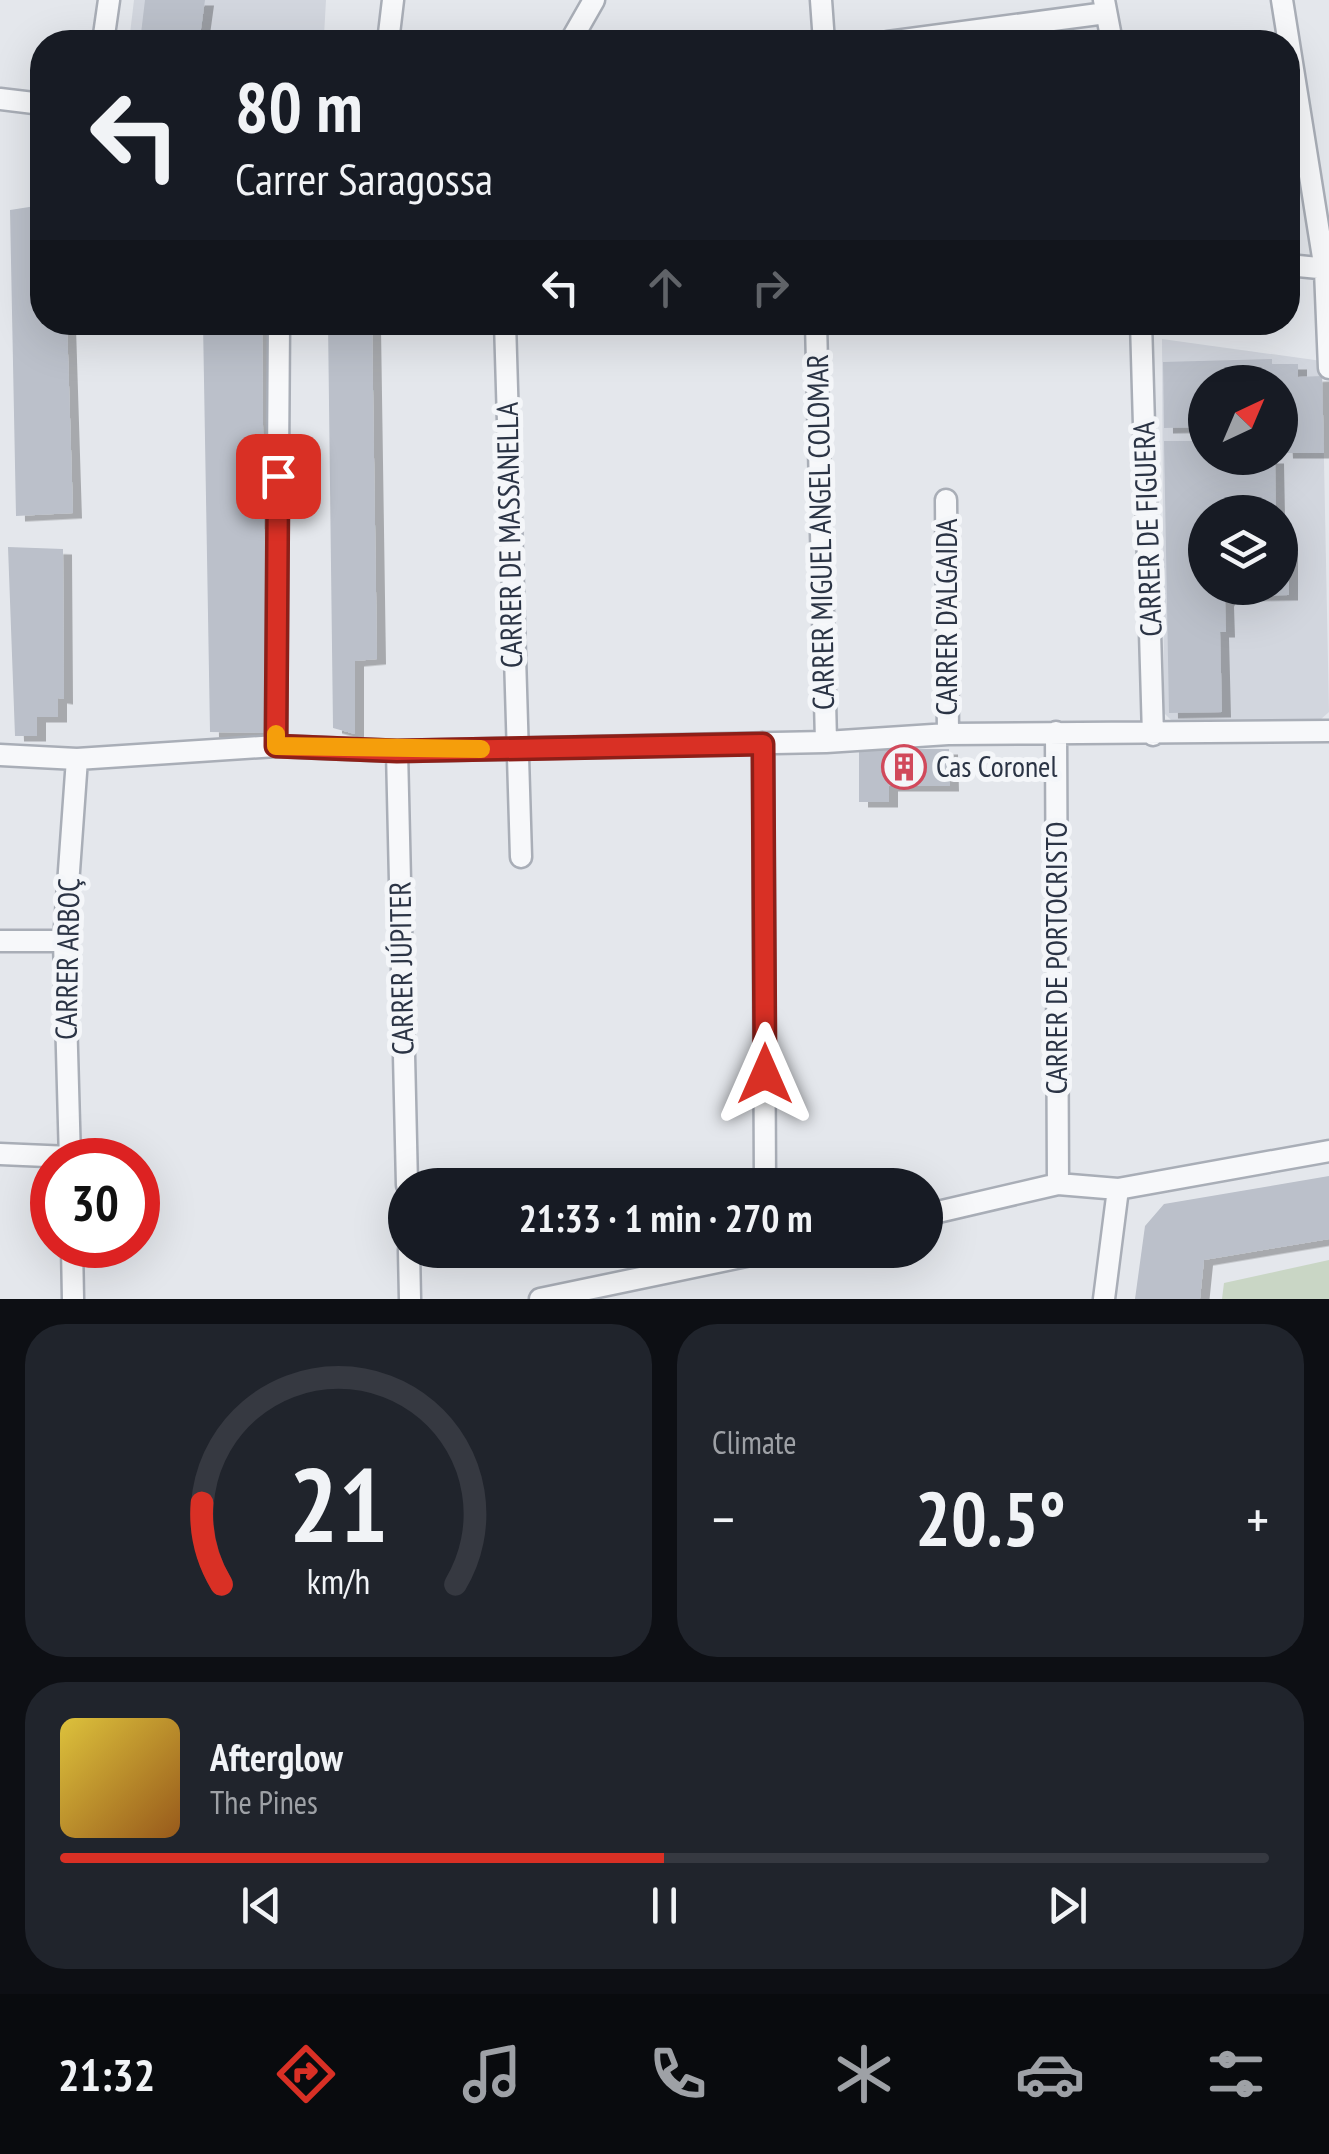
<!DOCTYPE html>
<meta charset="utf-8">
<style>
body{margin:0;font-family:"PT Sans Narrow",sans-serif;background:#20242c;color:#f1f3f6;height:100vh;display:flex;flex-direction:column;font-size:38px;white-space:nowrap}
*{box-sizing:border-box;margin:0}
p{font-size:32px;color:#9ea1a6}
.icon{flex:none;width:55px;height:55px;fill:none;stroke:currentColor;stroke-width:2;stroke-linecap:round;stroke-linejoin:round}
.map{position:relative;height:1299px;overflow:hidden}
.sheet{display:flex;flex-direction:column;gap:25px;padding:25px;background:#0d0f14;flex:1}
.sheet>*{flex:none}
.top-card{position:absolute;left:30px;top:30px;width:1270px;height:305px;border-radius:40px;box-shadow:0 10px 40px #0002;background:#171b24;color:#f1f3f6;overflow:hidden}
.needle{width:65px;rotate:44deg}
.controls{position:absolute;left:1188px;top:365px;display:grid;gap:20px}
.controls a{display:grid;place-items:center;width:110px;height:110px;border-radius:50%;background:#171b24;box-shadow:0 10px 40px #0002;font-size:50px}
.speed{position:absolute;left:30px;top:1138px;display:flex;gap:20px;font-size:50px;font-weight:700;text-align:center}
.speed>*{display:grid;place-content:center;width:130px;height:130px;border-radius:50%;background:#171b24;box-shadow:0 10px 40px #0002;line-height:1}
.speed .limit{border:15px solid #d22;background:#fff;color:#111}
.pin{position:absolute;display:grid;place-items:center;width:85px;height:85px;color:#fff;margin:-42px;border-radius:20px;box-shadow:0 5px 15px #0006}
.me{position:absolute;width:110px;margin:-55px;rotate:0deg;stroke-linejoin:round;filter:drop-shadow(0 0 8px #0008)}
.turn{display:flex;align-items:center;gap:35px;height:210px;padding:0 40px;font-size:45px}
.turn .icon{width:130px;height:130px;stroke-width:2.5}
.turn b{display:block;font-size:70px;line-height:85px}
.lanes{display:flex;align-items:center;height:95px;padding:0 40px;background:#0003;justify-content:center;gap:50px;direction:ltr}
.lanes .off{opacity:.35}
.big{font-size:75px;font-weight:700;line-height:1.1}
.sheet .tile{flex:1;display:flex;flex-direction:column;justify-content:center;gap:15px;min-width:0;padding:0 35px;border-radius:40px;background:#20242c}
.sheet .dial{align-items:center;gap:0}
.dial svg{height:260px;overflow:visible;fill:none;stroke:#363941;stroke-width:7;stroke-linecap:round;text-anchor:middle}
.dial text{fill:#f1f3f6;stroke:none}
.song{display:flex;align-items:center;gap:30px}
.cover{width:120px;height:120px;border-radius:15px;background:linear-gradient(135deg,hsl(50 70% 55%),hsl(30 70% 35%))}
.played{height:10px;border-radius:5px;background:linear-gradient(90deg,#d93025 50%,#363941 50%)}
.keys{display:flex;justify-content:space-around;direction:ltr}
.heat{display:flex;justify-content:space-between;align-items:center;font-size:55px;direction:ltr}
.sheet .tiles{flex:1;display:grid;gap:25px;grid-template-columns:1fr 1fr}
.tile:last-child{grid-column:span 2}
.trip{position:absolute;left:388px;top:1168px;width:555px;height:100px;border-radius:50px;background:#171b24;box-shadow:0 10px 40px #0002;font-weight:700;line-height:100px;text-align:center}
.dock{display:flex;height:160px;justify-content:space-around;align-items:center;background:#090b0e;color:#9ea1a6}
.dock .icon{width:70px;height:70px}
.dock .current{color:#d93025}
.dock b{font-size:45px;color:#f1f3f6}
.map>svg:first-child{display:block}
</style>
<div class="map">
<svg width="1329" height="1299" viewBox="0 0 1329 1299">
<defs>
<filter id="shadow"><feDropShadow dx="9" dy="5.5" stdDeviation="0" flood-color="#0004"/></filter>
</defs>
<rect width="100%" height="100%" fill="#e4e7ec"/>
<path fill="#d2d6de" fill-rule="evenodd" d="M134,0H326L324,36L337,38V42H129Z
M1162,339L1322,361L1329,712L1320,720L1174,723L1164,713ZM1205,382H1280V458H1205ZM1205,512H1280V588H1205Z"/>
<path fill="#c9d6c5" d="M1329,1260V1299H1222L1224,1283Z"/>
<path fill="#bbc0ca" filter="url(#shadow)" d="M145,0H205L200,36L229,42H140Z
M286,31L324,36L323,42H284Z
M42,205V322H67L73,513L16,516L10,210Z
M203,322H262L266,733L210,732Z
M328,322H372L377,659L355,661V734L333,728Z
M1272,359V364H1298V377L1322,376L1324,453H1284L1280,382H1205V427L1164,428L1163,362Z
M1164,441H1205V458H1275L1276,512H1205V588H1280V548L1289,547V595L1228,596L1225,601L1226,632H1220L1222,712L1169,713Z
M8,547L63,549L64,699L58,698V717H37V736H15Z
M859,749H949L950,786H889V802H859Z
M1329,1176V1239L1204,1260L1200,1299H1135L1145,1226L1164,1204Z"/>
<g fill="none" stroke-linecap="round" stroke-linejoin="round">
<g stroke="#a9aeb7" stroke-width="25">
<path id="street" d="M821,0L824,42
M1104,0L1112,42
M1282,0L1325,270L1329,368
M103,42L109,0
M388,42L393,0
M570,42L594,0
M888,42L1106,13
M0,99L42,104
M1288,265L1329,269
M505,322L521,857
M816,322L826,742
M1141,322L1153,735
M946,500L948,734
M1056,732L1058,1184
M763,743L765,1185
M276,746L279,322
M397,751L407,1185
M0,755L77,759L276,746L397,751L826,742L948,734L1329,731
M0,941H64
M0,1154L70,1157
M70,1160L64,941L77,759
M925,1215L1058,1184L1118,1189L1329,1151
M72,1245L73,1299
M409,1250L410,1299
M540,1299L775,1250
M1104,1299L1118,1189"/>
</g>
<use href="#street" stroke="#f7f8fa" stroke-width="20"/>
</g>
<g fill="none" stroke-linecap="round" stroke-linejoin="round">
<g stroke="#8d1f18" stroke-width="25">
<path id="route" d="M278,476L276,746L397,751L763,744L765,1074"/>
</g>
<use href="#route" stroke="#d93025" stroke-width="18"/>
<path stroke="#f59e0b" stroke-width="18" d="M276,734V746L481,749"/>
</g>
<defs>
<g id="building-ring" transform="scale(2.25)"><circle r="9.5" fill="#f4f6f9" stroke="#d1495b" stroke-width="1.5"/><path d="M-4-6H4V6H1V3H-1V6H-4ZM-2.5-4.3h1.7v1.8h-1.7ZM.8-4.3h1.7v1.8H.8ZM-2.5-1h1.7V.8h-1.7ZM.8-1h1.7V.8H.8Z" fill="#d1495b"/></g>
</defs>
<g fill-rule="evenodd">
<use href="#building-ring" x="904" y="767"/>
</g>
<g text-anchor="middle" stroke-width="10" stroke-linejoin="round" paint-order="stroke">
<g font-size="30" fill="#2b3445" stroke="#f4f6f9">
<text transform="translate(1148 529) rotate(-92)" y="10">CARRER DE FIGUERA</text>
<text transform="translate(821 532) rotate(-91)" y="10">CARRER MIGUEL ANGEL COLOMAR</text>
<text transform="translate(510 535) rotate(-91)" y="10">CARRER DE MASSANELLA</text>
<text transform="translate(947 617) rotate(-90)" y="10">CARRER D'ALGAIDA</text>
<text transform="translate(1057 958) rotate(-90)" y="10">CARRER DE PORTOCRISTO</text>
<text transform="translate(68 959) rotate(-89)" y="10">CARRER ARBOÇ</text>
<text transform="translate(402 968) rotate(-91)" y="10">CARRER JÚPITER</text>
</g>
<g font-size="30" fill="#2b3445" stroke="#f4f6f9" text-anchor="start">
<text x="936" y="777">Cas Coronel</text>
</g>
</g>
</svg>
<div class="controls">
<a><svg class="needle" viewBox="-14 -14 28 28"><path d="M0-13l5 13h-10z" fill="#e53935"/><path d="M0 13l5-13h-10z" fill="#9ea1a6"/></svg></a>
<a><svg class="icon" aria-label="layers" viewBox="0 0 24 24"><path d="M12 4l9 5-9 5-9-5zM3 14l9 5 9-5"/></svg></a>
</div>
<div class="speed"><div class="limit">30</div></div>
<div class="pin" style="left:278px;top:476px;background:#d93025"><svg class="icon" aria-label="arrive" viewBox="0 0 24 24"><path d="M6 21V4h12l-3 4 3 4H6"/></svg></div>
<svg class="me" style="left:765px;top:1074px" viewBox="-20 -20 40 40"><path d="M0-17L14 15 0 8-14 15z" fill="#d93025" stroke="#fff" stroke-width="4"/></svg>
<div class="trip">21:33 · 1 min · 270 m</div>
<div class="top-card">
<div class="turn"><svg class="icon" aria-label="left" viewBox="0 0 24 24"><path d="M17 20v-9H6M10 6l-5 5 5 5"/></svg><div><b>80 m</b>Carrer Saragossa</div></div>
<div class="lanes"><svg class="icon" aria-label="left" viewBox="0 0 24 24"><path d="M17 20v-9H6M10 6l-5 5 5 5"/></svg><svg class="icon off" aria-label="ahead" viewBox="0 0 24 24"><path d="M12 20V5M6 11l6-6 6 6"/></svg><svg class="icon off" aria-label="right" viewBox="0 0 24 24"><path d="M7 20v-9h11M14 6l5 5-5 5"/></svg></div>
</div>
</div>
<section class="sheet">
<div class="tiles">
<div class="tile dial"><svg viewBox="0 0 100 80">
<path d="M14 69A42 42 0 1 1 86 69"/>
<path d="M14 69A42 42 0 0 1 8 44" stroke="#d93025"/>
<text x="50" y="56" font-size="32" font-weight="700">21</text>
<text x="50" y="72" font-size="11">km/h</text>
</svg></div>
<div class="tile"><p>Climate</p>
<div class="heat"><a>−</a><b class="big">20.5°</b><a>+</a></div>
</div>
<div class="tile">
<div class="song"><i class="cover"></i><div><b>Afterglow</b><p>The Pines</p></div></div>
<div class="played"></div>
<div class="keys"><svg class="icon" aria-label="previous" viewBox="0 0 24 24"><path d="M18 5L8 12l10 7zM5 5v14"/></svg><svg class="icon" aria-label="pause" viewBox="0 0 24 24"><path d="M8 5v14M16 5v14"/></svg><svg class="icon" aria-label="next" viewBox="0 0 24 24"><path d="M6 5l10 7-10 7zM19 5v14"/></svg></div>
</div>
</div>
</section>
<nav class="dock">
<b>21:32</b>
<svg class="icon current" aria-label="directions" viewBox="0 0 24 24"><path d="M12 3l9 9-9 9-9-9zM9 14v-3h6M13 9l2 2-2 2"/></svg>
<svg class="icon" aria-label="music" viewBox="0 0 24 24"><path d="M9 18V5l10-2v13"/><circle cx="6" cy="18" r="3"/><circle cx="16" cy="16" r="3"/></svg>
<svg class="icon" aria-label="phone" viewBox="0 0 24 24"><path d="M5 4h4l2 5-3 2q2 4 5 5l2-3 5 2v4C11 20 4 13 5 4z"/></svg>
<svg class="icon" aria-label="climate" viewBox="0 0 24 24"><path d="M12 3v18M4 7l16 10M4 17L20 7"/></svg>
<svg class="icon" aria-label="car" viewBox="0 0 24 24"><path d="M5 17H2v-5l4-1 3-4h7l3 4 3 1v5h-3M9 17h6M6 11h13"/><circle cx="7" cy="17" r="2"/><circle cx="17" cy="17" r="2"/></svg>
<svg class="icon" aria-label="filters" viewBox="0 0 24 24"><path d="M4 7h16M4 17h16"/><circle cx="9" cy="7" r="2"/><circle cx="15" cy="17" r="2"/></svg>
</nav>
